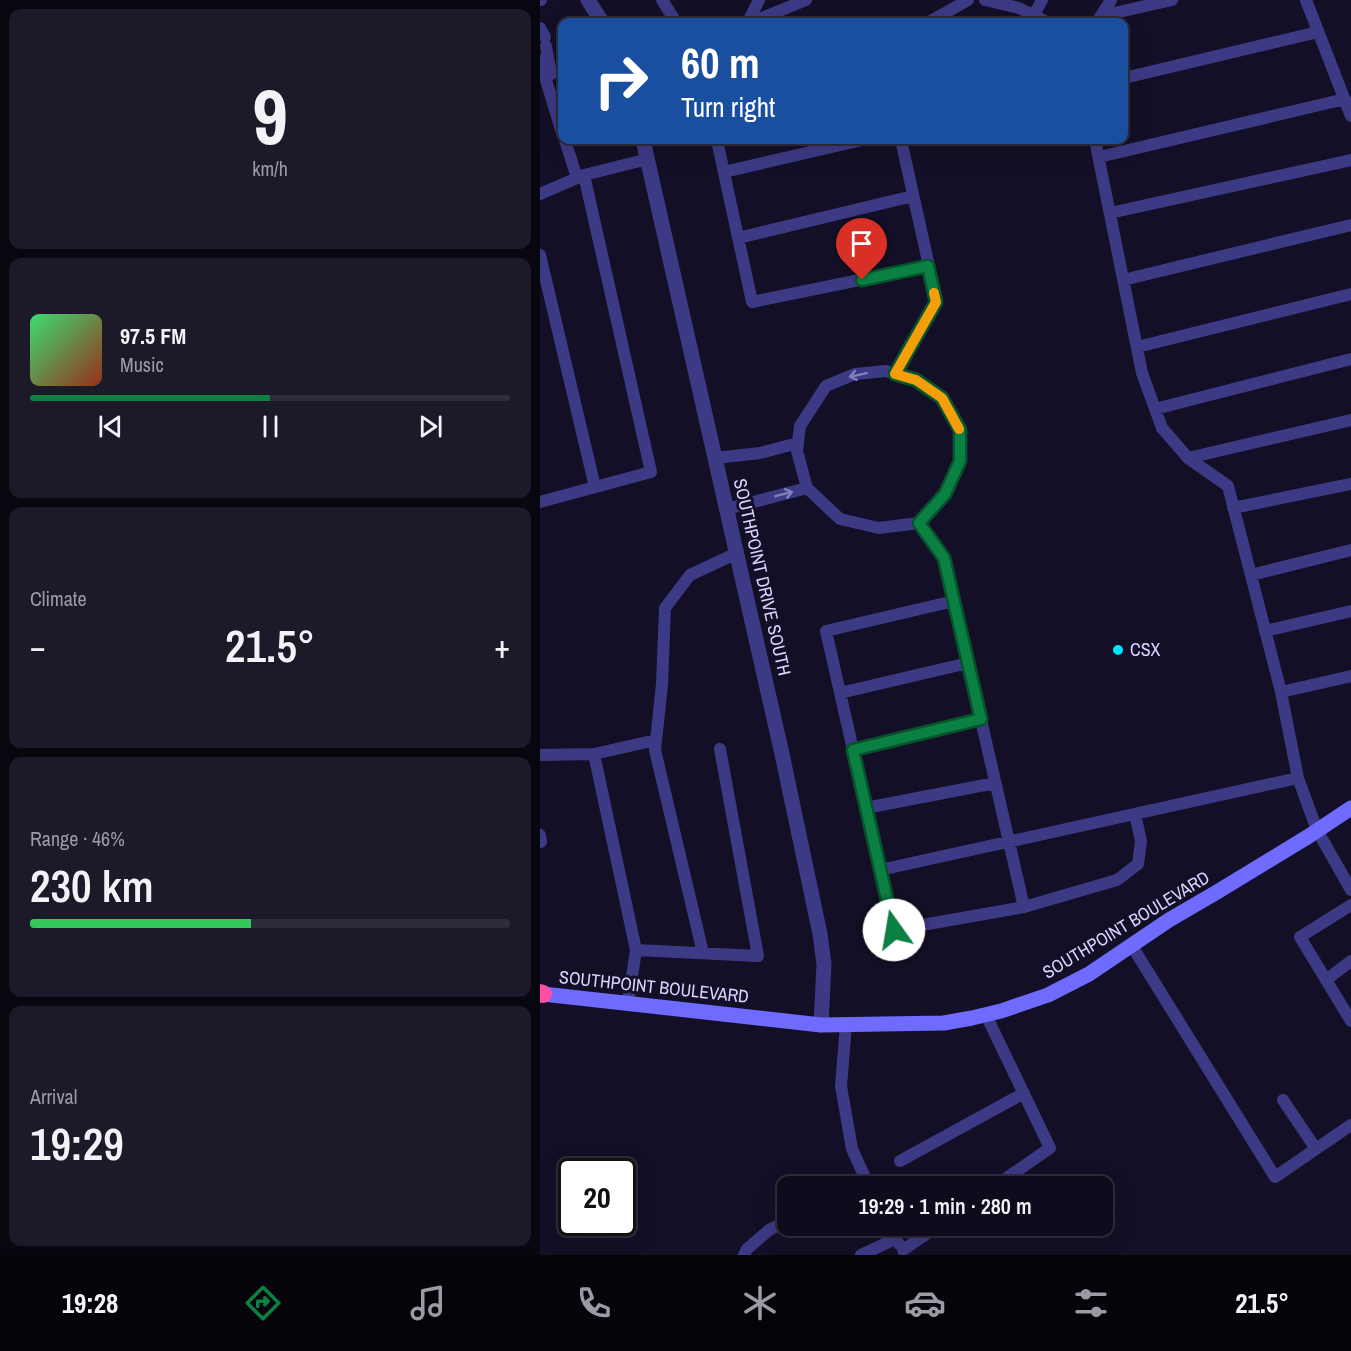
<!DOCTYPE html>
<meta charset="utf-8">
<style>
body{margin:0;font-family:"Archivo Narrow",sans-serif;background:#1c1929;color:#f1f3f6;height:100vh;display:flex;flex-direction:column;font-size:22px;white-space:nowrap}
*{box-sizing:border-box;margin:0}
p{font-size:20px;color:#9b9ba3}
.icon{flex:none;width:33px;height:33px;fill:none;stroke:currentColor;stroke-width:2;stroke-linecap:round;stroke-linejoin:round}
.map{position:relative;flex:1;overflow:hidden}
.panel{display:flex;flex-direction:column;gap:9px;padding:9px;background:#08060f;width:540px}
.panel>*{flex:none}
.banner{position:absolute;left:18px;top:18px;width:570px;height:126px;border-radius:12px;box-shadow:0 6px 24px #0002,0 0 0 2px #2e2b3b;background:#1a4fa0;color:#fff;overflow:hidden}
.speed{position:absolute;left:18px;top:1158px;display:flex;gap:12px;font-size:30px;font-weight:700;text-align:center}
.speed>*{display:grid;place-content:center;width:78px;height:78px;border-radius:50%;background:#0e0b1c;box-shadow:0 6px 24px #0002,0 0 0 2px #2e2b3b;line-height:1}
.speed .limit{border:3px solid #111;border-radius:9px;background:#fff;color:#111}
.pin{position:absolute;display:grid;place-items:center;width:51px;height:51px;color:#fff;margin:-62px -26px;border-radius:50% 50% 50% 0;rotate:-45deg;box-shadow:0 0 6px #0007}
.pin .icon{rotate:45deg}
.me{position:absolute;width:66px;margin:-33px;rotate:347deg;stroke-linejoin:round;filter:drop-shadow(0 0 4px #0008)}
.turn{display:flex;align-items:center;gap:21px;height:126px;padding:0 24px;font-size:27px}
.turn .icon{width:78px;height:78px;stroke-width:2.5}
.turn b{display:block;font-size:42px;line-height:51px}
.big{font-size:45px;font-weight:600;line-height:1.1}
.panel .card{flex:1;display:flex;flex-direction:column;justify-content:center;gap:9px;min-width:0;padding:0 21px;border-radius:12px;background:#1c1929}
.panel .dial{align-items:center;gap:0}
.dial b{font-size:78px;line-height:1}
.song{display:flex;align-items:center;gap:18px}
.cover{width:72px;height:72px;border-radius:9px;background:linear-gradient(135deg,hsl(140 70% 55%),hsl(10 70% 35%))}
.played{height:6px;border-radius:3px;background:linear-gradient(90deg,#0b8043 50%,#2e2b3b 50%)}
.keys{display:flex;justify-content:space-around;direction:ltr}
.heat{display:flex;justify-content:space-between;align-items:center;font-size:33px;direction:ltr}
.charge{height:9px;border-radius:4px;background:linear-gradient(90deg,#34c759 46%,#2e2b3b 0)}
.trip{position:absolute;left:237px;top:1176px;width:336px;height:60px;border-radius:12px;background:#0e0b1c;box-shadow:0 6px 24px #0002,0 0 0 2px #2e2b3b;font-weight:600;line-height:60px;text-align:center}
.tab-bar{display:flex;height:96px;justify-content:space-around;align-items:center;background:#06040b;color:#9b9ba3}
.tab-bar .icon{width:42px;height:42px}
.tab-bar .current{color:#0b8043}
.tab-bar b{font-size:27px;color:#f1f3f6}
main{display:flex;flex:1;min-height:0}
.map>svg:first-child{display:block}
</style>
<main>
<section class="panel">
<div class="card dial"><b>9</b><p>km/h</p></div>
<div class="card">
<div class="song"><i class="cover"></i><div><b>97.5 FM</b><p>Music</p></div></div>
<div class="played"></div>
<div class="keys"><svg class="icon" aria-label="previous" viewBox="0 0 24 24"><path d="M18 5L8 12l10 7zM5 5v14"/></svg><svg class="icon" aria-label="pause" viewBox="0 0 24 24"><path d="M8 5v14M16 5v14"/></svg><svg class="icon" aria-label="next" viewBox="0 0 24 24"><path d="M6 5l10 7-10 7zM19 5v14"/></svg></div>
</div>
<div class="card"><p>Climate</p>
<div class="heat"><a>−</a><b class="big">21.5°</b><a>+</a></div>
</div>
<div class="card"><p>Range · 46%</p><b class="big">230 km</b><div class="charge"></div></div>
<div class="card"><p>Arrival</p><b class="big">19:29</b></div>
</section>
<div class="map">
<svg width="811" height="1255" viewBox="0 0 811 1255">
<rect width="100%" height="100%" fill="#130f26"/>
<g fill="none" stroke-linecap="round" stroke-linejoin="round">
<path stroke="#3d3a85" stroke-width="12" d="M0,0H1
M122,0L136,22
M445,0L479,8L507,22
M766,0L811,116
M494,15L502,0
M561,16L632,0
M559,19L571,0
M208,22L219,0
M212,22L266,0
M389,22L428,0
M0,28L5,37
M6,46L11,74
M0,60L22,133
M584,78L778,32
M25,140L37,178
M177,140L212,302L388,266
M555,140L602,373L622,428L648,458L688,486L741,692L811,676
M559,157L805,99
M184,172L322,140
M0,194L44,175L108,159
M570,213L811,160
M198,238L373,196
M0,255L55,487
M583,280L811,225
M597,347L811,294
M355,373L397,302L361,140
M615,409L811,359
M175,458L220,453L258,443
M648,458L811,420
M0,502L111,472L44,175
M693,508L811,484
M187,509L267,488L300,519L339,528L379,523L405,494L420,461V430L402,398L377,380L346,371L315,374L286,386L260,426L257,451L267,488
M379,523L404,559L484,907L354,930L286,631L414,601
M711,575L811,550
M725,631L811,611
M300,693L428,663
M313,750L441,719
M54,754L116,740
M0,755L54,754L96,950L88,1003
M758,778L777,830L811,890
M326,808L455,783
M0,835L1,842
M340,870L758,778L741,692
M811,905L760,937L811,1021
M484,907L577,880L598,864L601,841L595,814
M592,946L735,1177L811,1125
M96,950L218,956L180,749
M163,953L115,750L122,684L125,608L150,575L197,553
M786,980L811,961
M446,1015L510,1148L455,1186
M306,1024L301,1086L312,1149L329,1186
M743,1100L776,1149
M360,1161L484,1093
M346,1226L359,1244
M363,1250L398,1226
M204,1255L207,1249L229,1230L248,1221
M321,1255L355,1239"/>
<path stroke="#3d3a85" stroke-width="15" d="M48,0L62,22
M103,140L242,754L280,934L284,964L281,1025"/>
<path stroke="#6f6bff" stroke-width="15" d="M0,995L3,994L281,1025L404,1023L432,1018L461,1011L508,995L549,974L629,920L677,892L769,836L811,808"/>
<path stroke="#ff4fa3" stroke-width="18" d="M0,993L3,994"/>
</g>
<defs><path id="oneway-shaft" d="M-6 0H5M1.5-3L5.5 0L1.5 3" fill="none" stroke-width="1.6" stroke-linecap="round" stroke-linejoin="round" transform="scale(1.5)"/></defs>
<g stroke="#837fbc">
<use href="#oneway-shaft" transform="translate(318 375) rotate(168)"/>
<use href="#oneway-shaft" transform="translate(244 494) rotate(-14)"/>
</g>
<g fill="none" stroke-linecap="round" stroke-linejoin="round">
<g stroke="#07532c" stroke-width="15">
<path id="route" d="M322,280L388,266L396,302L355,374L376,380L402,398L420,430V461L405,494L379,523L404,558L441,719L313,750L354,930"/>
</g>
<use href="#route" stroke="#0b8043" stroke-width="10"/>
<path stroke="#f59e0b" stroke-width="10" d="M394,293L396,302L355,374L376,380L402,398L419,429"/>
</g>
<circle fill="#00e5ff" stroke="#130f26" stroke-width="2" cx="578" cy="650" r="6"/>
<g text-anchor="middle" stroke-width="6" stroke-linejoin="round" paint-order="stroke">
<g font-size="18" fill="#d9d4ff" stroke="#130f26">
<text transform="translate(222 577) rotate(77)" y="6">SOUTHPOINT DRIVE SOUTH</text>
<text transform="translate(586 925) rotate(-31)" y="6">SOUTHPOINT BOULEVARD</text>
<text transform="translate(114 987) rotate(6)" y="6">SOUTHPOINT BOULEVARD</text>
</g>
<g font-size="18" fill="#d9d4ff" stroke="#130f26" text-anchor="start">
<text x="590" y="656">CSX</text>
</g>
</g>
</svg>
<div class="speed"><div class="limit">20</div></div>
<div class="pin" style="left:322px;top:280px;background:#d93025"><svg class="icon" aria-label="arrive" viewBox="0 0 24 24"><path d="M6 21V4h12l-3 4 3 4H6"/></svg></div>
<svg class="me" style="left:354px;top:930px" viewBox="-20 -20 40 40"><circle r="19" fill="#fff"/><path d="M0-13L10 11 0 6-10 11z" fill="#0b8043"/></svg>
<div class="trip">19:29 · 1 min · 280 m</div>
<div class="banner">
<div class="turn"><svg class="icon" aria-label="right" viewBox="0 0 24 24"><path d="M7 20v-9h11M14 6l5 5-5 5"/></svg><div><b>60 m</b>Turn right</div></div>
</div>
</div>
</main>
<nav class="tab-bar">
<b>19:28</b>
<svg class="icon current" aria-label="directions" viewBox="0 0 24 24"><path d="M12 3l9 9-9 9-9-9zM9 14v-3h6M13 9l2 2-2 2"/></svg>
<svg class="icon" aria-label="music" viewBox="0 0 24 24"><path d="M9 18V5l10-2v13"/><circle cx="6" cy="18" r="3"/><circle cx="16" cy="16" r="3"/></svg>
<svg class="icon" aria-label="phone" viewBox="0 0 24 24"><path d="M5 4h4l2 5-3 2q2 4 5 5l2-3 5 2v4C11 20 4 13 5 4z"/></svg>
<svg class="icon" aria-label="climate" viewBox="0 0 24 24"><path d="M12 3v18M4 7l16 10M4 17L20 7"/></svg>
<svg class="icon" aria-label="car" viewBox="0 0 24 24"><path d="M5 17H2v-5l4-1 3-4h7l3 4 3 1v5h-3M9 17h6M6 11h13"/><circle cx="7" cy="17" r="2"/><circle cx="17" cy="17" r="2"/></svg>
<svg class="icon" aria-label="filters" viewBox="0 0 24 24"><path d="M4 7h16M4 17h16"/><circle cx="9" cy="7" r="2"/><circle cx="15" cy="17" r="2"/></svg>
<b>21.5°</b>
</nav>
